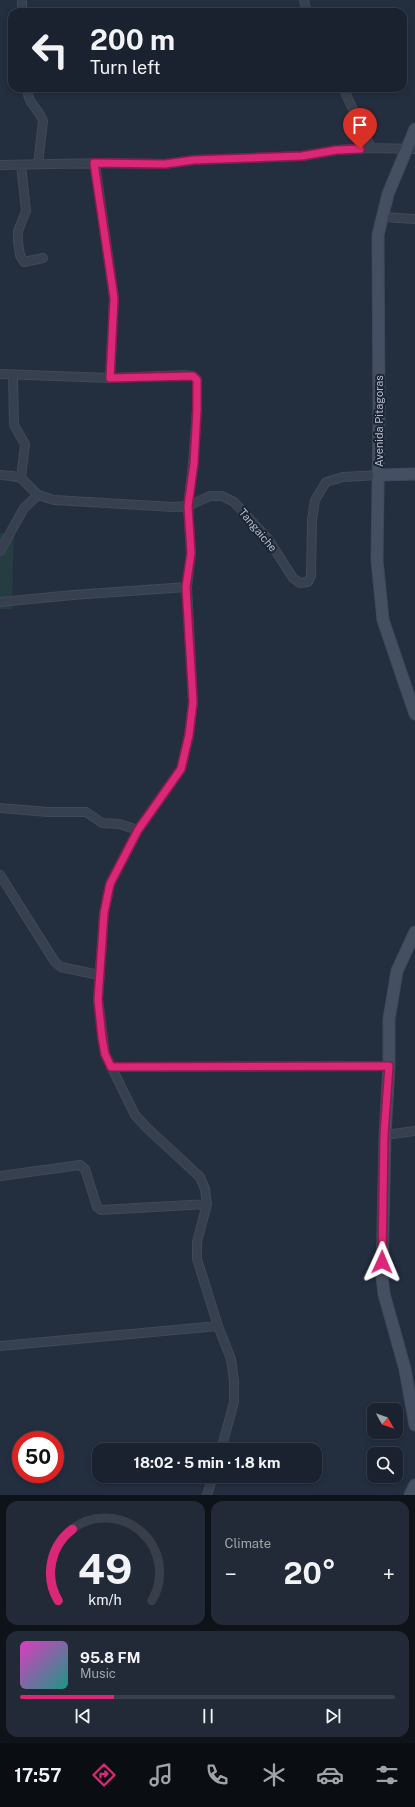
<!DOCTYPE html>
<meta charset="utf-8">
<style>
body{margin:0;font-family:"Public Sans",sans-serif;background:#232a37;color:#f1f3f6;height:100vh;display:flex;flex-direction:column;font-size:15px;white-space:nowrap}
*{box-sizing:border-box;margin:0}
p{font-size:13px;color:#9fa4aa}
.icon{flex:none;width:22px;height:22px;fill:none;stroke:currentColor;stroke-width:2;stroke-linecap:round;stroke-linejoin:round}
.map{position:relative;height:1495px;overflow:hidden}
.sheet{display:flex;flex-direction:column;gap:6px;padding:6px;background:#0e131a;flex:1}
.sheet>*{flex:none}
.hud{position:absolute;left:8px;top:8px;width:399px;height:84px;border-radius:12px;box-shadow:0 2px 6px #0003,0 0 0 1px #383f4b;background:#1a222f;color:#f1f3f6;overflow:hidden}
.needle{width:26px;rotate:130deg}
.controls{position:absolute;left:367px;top:1403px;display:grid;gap:8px}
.controls a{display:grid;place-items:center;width:36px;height:36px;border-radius:8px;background:#1a222f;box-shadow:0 2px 6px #0003,0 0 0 1px #383f4b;font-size:20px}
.speed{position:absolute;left:12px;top:1431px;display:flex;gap:8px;font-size:20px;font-weight:700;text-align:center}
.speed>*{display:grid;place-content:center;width:52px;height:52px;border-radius:50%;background:#1a222f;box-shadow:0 2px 6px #0003,0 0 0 1px #383f4b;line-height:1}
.speed .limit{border:6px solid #d22;background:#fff;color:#111}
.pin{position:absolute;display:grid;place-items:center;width:34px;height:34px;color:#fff;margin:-41px -17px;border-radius:50% 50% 50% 0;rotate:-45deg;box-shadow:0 0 4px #0007}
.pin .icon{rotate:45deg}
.me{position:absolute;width:44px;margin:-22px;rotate:1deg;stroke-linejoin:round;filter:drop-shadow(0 0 3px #0008)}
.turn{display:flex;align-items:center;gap:14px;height:84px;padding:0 16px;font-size:18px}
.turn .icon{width:52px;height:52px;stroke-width:2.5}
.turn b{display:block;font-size:28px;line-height:34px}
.big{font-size:30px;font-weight:700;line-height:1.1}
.sheet .card{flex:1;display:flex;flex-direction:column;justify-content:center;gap:6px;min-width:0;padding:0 14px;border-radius:12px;background:#232a37}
.sheet .dial{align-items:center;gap:0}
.dial svg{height:104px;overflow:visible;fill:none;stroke:#383f4b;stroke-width:7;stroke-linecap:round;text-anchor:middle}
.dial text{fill:#f1f3f6;stroke:none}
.song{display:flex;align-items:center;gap:12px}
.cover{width:48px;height:48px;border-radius:6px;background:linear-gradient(135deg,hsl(310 70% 55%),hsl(170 70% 35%))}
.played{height:4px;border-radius:2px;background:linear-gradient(90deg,#db2777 25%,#383f4b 25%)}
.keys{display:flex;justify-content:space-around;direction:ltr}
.heat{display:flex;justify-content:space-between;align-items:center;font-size:22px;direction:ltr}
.sheet .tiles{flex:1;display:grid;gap:6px;grid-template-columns:1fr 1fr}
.card:last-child{grid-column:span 2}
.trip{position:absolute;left:92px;top:1443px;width:230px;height:40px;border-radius:12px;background:#1a222f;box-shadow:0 2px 6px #0003,0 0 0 1px #383f4b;font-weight:700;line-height:40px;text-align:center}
.tabs{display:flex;height:64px;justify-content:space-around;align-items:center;background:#0a0e13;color:#9fa4aa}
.tabs .icon{width:28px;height:28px}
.tabs .active{color:#db2777}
.tabs b{font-size:18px;color:#f1f3f6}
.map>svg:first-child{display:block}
</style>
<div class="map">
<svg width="415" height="1495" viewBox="0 0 415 1495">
<rect width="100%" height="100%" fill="#232e3f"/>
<path fill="#253c40" d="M0,533H14L12,609H0Z"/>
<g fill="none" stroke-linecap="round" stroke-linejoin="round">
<g stroke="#404958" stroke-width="10">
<path id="street" d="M22,0V12
M304,0L307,12
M27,88C28,105 38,107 43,121L38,164
M343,88L371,148
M95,163L114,298L110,378
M0,165L106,163L165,164L194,160L302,156L337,150L371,148L415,149
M21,165L26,211L18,231V242L20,255L24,262L43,258
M383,217L415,219
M0,374L110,378L184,375L193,376L197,380V409L193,463L188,506L191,553L187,587L193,702L189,735L181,769L138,830L110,884L104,913L98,999L105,1054L135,1115L146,1127L200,1177L205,1189L207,1204L101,1210L97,1207L85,1169L80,1165L0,1176
M13,375L14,425L25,444L21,478
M0,475L12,476L21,478L38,495L54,500L173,507L188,506L210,496H222L234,502L268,539L293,578L300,583L308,582L311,576L312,520L315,500L326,482L343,477L379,475
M0,551L24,508L38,495
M0,602L73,595L187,587
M0,808L48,812H86L102,823L119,824L138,830
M0,875L55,962L61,967L99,975
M111,1067L389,1066
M385,1135L415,1131
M207,1204L197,1242V1259L218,1326L231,1359L234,1381V1402L221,1450
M0,1346L218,1326
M207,1495L213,1476"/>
</g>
<g stroke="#404958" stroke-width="13">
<path id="secondary" d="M415,129L388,194L378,235L379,415L377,560L383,620L415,714
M379,475L415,474
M415,932L397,971L389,1019V1066L385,1135L382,1276L384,1294L405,1369L415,1425
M410,1495L415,1485"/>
</g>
<use href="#street" stroke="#37404f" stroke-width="8"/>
<use href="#secondary" stroke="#454f62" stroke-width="11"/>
</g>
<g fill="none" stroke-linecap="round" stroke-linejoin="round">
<g stroke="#8e194d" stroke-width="10">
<path id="route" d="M360,149L337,150L302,156L194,160L165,164L94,163L114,298L110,378L193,376L197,380V409L194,463L188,506L191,553L186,587L193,702L189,735L181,769L138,830L110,884L104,913L98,1000L102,1038L105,1054L111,1067L389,1066L384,1135L382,1262"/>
</g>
<use href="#route" stroke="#db2777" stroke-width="7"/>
</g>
<g text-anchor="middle" stroke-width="4" stroke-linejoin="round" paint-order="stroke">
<g font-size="11" fill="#b3bbca" stroke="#1c2534">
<text transform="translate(379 421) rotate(-90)" y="4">Avenida Pitagoras</text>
<text transform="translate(258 530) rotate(50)" y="4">Tangaiche</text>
</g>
</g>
</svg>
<div class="controls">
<a><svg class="needle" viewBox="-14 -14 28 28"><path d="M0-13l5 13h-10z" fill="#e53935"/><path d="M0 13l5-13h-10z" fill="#9fa4aa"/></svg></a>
<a><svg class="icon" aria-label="search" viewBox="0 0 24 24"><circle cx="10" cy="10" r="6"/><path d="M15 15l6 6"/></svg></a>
</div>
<div class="speed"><div class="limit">50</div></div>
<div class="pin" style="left:360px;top:149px;background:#d93025"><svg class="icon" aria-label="arrive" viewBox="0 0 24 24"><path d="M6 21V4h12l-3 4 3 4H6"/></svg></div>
<svg class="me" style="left:382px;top:1262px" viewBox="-20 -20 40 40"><path d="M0-17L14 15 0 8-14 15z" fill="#db2777" stroke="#fff" stroke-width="4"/></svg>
<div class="trip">18:02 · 5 min · 1.8 km</div>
<div class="hud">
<div class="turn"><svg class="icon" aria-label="left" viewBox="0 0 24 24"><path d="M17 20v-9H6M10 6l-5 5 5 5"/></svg><div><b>200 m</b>Turn left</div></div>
</div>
</div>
<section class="sheet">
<div class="tiles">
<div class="card dial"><svg viewBox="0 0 100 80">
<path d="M14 69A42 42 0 1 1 86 69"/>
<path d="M14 69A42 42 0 0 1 25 14" stroke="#db2777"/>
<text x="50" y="56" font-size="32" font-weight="700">49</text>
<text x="50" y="72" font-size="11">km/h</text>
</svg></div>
<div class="card"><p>Climate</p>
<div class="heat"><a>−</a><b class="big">20°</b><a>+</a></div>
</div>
<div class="card">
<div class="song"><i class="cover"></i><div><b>95.8 FM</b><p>Music</p></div></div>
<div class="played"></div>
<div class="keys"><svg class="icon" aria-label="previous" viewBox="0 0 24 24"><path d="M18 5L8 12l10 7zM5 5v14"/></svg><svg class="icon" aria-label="pause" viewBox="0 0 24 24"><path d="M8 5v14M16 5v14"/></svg><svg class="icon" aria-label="next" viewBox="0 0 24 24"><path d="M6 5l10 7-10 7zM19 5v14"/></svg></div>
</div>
</div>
</section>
<nav class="tabs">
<b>17:57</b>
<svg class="icon active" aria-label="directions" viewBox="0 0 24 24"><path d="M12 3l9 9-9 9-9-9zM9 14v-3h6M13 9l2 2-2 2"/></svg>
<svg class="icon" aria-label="music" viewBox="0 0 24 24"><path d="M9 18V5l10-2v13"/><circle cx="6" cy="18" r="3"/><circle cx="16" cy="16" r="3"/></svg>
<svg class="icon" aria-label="phone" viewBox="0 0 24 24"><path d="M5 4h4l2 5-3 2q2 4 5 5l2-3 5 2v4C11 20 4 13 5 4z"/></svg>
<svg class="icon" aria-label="climate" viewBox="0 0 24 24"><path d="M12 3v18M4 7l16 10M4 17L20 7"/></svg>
<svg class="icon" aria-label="car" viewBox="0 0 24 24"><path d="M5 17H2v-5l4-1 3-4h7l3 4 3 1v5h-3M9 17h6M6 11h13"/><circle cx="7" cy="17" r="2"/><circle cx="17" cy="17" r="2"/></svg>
<svg class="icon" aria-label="filters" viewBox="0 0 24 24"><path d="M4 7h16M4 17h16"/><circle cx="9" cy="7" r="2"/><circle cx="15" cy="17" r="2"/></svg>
</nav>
